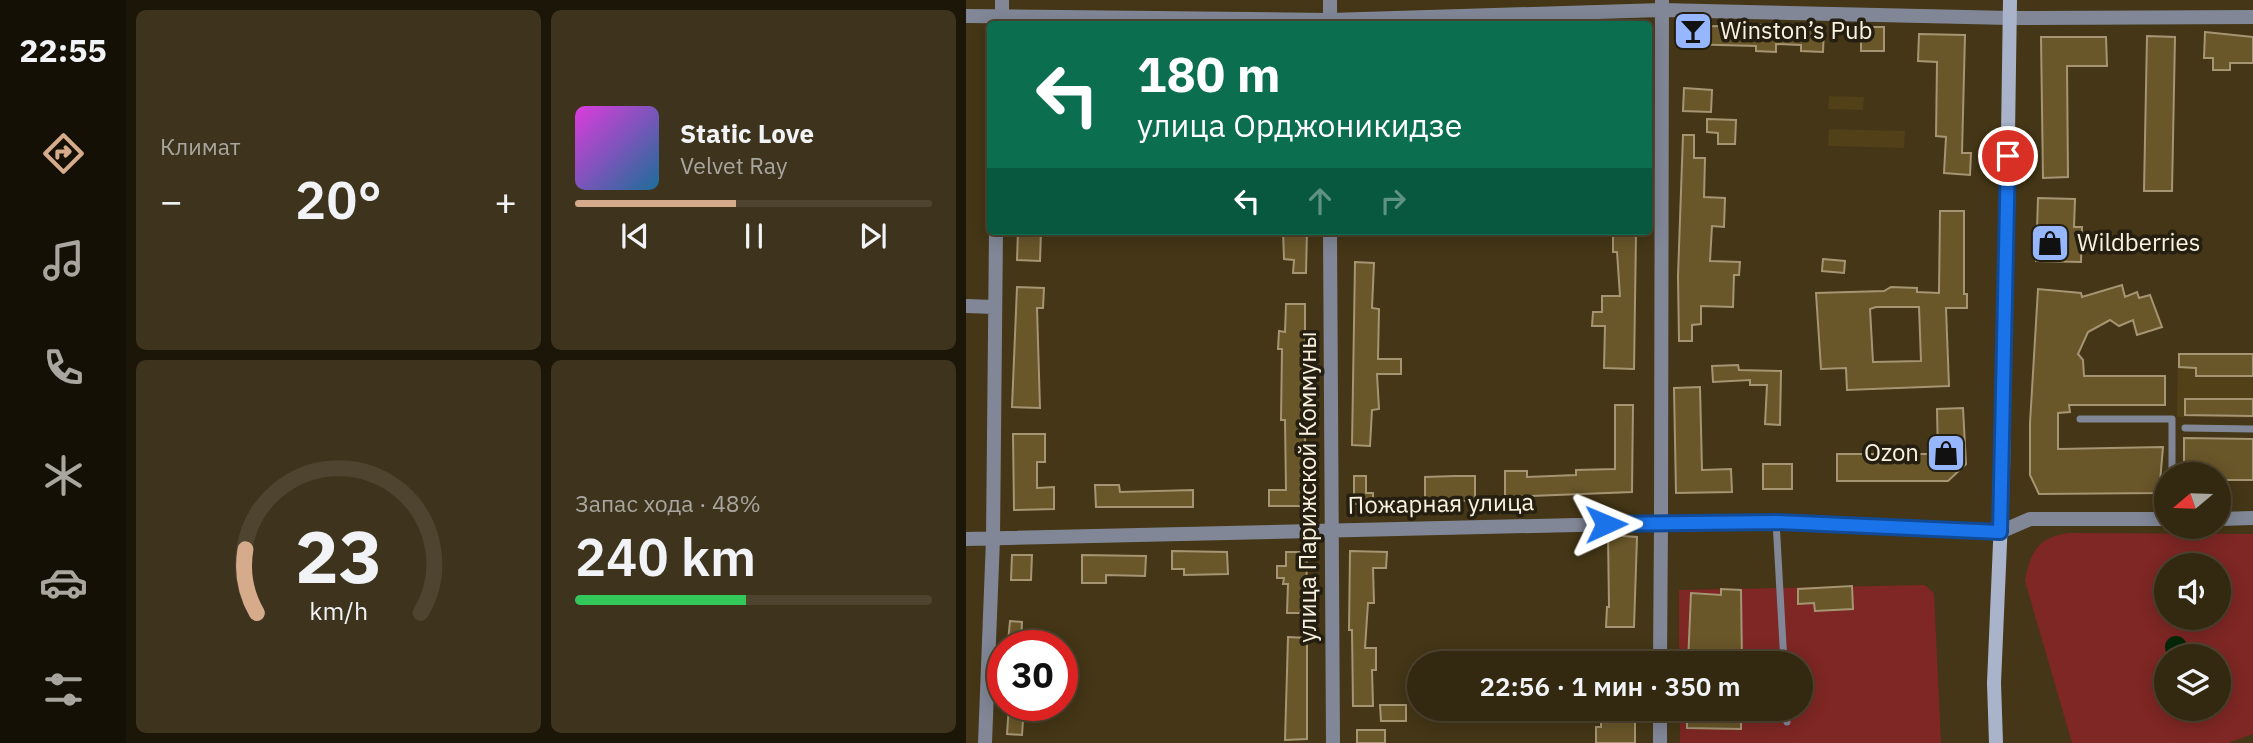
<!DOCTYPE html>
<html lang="ru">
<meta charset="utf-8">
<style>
body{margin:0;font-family:"IBM Plex Sans",sans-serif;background:#3e341e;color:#f1f3f6;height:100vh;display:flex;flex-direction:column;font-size:26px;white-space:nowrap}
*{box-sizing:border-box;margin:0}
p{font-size:23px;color:#a9a69f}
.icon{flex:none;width:38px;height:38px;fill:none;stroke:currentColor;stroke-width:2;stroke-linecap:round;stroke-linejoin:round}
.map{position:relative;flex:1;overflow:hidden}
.details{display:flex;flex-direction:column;gap:10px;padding:10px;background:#1c1609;width:840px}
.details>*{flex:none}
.guide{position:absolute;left:21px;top:21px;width:665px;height:214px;border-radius:7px;box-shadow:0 4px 18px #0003,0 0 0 2px #4e4430;background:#0b6e4f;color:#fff;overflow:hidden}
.needle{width:46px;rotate:251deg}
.fabs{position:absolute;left:1188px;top:462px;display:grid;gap:14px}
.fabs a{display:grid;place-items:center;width:77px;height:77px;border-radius:50%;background:#332810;box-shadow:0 4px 18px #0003,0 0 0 2px #4e4430;font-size:35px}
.speed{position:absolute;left:21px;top:630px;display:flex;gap:14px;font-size:35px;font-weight:700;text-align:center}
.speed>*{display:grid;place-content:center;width:91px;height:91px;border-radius:50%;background:#332810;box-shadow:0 4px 18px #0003,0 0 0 2px #4e4430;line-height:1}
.speed .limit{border:10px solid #d22;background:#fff;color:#111}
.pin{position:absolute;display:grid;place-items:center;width:60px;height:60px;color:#fff;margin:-30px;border:4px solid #fff;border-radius:50%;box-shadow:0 2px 7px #0007}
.me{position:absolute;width:77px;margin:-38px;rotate:89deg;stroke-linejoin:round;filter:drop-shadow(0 0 5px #0008)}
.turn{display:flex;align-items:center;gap:24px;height:147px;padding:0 35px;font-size:32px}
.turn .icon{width:91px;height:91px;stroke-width:2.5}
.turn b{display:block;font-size:49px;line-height:60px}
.lanes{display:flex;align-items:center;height:66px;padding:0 35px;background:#0003;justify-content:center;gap:35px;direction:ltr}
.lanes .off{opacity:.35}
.big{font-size:52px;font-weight:600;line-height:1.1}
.details .card{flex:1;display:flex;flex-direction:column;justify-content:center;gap:10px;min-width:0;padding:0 24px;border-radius:10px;background:#3e341e}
.details .dial{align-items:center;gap:0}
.dial svg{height:182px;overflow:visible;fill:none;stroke:#4e4430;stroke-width:7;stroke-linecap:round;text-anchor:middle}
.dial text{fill:#f1f3f6;stroke:none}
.song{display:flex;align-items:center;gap:21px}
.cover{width:84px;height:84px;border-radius:10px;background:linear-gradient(135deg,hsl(300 70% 55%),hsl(200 70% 35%))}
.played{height:7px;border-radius:4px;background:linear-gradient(90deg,#d6ab8b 45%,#4e4430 45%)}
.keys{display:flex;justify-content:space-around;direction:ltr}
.heat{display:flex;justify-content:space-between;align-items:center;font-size:38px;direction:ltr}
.charge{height:10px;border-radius:5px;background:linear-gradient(90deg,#34c759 48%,#4e4430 0)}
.details .tiles{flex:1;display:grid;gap:10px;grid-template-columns:repeat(2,1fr)}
.trip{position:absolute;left:441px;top:651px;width:406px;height:70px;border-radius:35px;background:#332810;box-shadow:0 4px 18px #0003,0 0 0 2px #4e4430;font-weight:600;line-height:70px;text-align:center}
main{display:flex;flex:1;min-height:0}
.menu{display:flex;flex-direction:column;width:126px;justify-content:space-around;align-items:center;background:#141006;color:#a9a69f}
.menu .icon{width:49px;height:49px}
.menu .active{color:#d6ab8b}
.menu b{font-size:32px;color:#f1f3f6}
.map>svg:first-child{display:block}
</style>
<main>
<nav class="menu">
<b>22:55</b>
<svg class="icon active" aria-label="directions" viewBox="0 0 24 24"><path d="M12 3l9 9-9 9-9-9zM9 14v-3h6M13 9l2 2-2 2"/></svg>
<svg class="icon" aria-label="music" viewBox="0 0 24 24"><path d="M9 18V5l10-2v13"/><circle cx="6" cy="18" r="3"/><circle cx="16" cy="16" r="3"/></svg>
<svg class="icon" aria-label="phone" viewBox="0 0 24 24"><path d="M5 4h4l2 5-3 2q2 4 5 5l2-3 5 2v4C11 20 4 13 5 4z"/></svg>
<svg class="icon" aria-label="climate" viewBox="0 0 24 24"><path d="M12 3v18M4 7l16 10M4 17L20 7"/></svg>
<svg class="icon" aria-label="car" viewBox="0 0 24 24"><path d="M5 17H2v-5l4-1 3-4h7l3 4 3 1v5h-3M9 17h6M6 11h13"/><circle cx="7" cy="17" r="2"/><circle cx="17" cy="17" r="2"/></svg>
<svg class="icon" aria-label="filters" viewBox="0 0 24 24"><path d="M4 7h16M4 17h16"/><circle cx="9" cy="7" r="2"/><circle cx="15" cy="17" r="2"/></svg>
</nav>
<section class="details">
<div class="tiles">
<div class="card"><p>Климат</p>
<div class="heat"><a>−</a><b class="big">20°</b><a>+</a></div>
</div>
<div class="card">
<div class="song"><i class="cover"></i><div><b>Static Love</b><p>Velvet Ray</p></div></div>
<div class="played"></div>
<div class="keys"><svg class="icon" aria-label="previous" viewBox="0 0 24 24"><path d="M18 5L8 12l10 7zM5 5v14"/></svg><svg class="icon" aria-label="pause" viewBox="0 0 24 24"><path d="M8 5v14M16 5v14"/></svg><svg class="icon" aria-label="next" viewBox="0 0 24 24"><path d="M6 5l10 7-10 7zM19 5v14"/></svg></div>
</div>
<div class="card dial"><svg viewBox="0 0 100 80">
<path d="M14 69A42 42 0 1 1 86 69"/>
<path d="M14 69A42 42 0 0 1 9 41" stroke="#d6ab8b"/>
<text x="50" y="56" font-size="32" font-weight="700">23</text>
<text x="50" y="72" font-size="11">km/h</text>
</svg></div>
<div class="card"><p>Запас хода · 48%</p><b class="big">240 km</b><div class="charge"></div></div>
</div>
</section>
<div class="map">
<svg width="1287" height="743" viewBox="0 0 1287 743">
<rect width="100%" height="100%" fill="#443616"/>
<path fill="#514018" d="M863,96L898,97L897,110L862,109Z
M863,129L939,131L938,148L862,146Z
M1212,353H1287V418L1211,417Z"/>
<path fill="#7e2724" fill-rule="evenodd" d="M1103,533L1287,534V734L1262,743H1106L1059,581C1064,552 1072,537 1103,533ZM1200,565H1253V618H1200ZM1200,656H1253V709H1200Z
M959,585L968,593L975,743H714V709H835V663H713V590Z"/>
<path fill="#042809" d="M1199 647a11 11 0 1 1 22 0a11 11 0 1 1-22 0Z"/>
<path fill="#695629" stroke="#a59573" stroke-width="2" fill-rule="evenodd" d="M791,25L858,28L857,52L835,51V45L810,44V52L790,51V46L719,44V27Z
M895,27H918V51H895Z
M1239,32L1287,37V63H1264V70H1247V58H1238Z
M953,34L999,35L996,153H1005L1004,175L978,173L980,137L970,136L971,62L952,61Z
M1181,36L1209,37L1206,191H1178Z
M1075,37H1140L1141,66H1101L1102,177L1077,178Z
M718,88L746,90L745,112L717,111Z
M741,119L770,120L769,144H752V133L741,132Z
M717,135H728V158H739L738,197L759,198L758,227L746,226L744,261L774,262L773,275H768L767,307L735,306V324L726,325V341H713L712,276Z
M1072,198L1109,199L1108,227H1116L1115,262L1070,261Z
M974,211H998V294H1001V308H980L983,386L881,390L880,368L855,369L850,293L918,291L925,287L951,288V292L973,293ZM910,307H953L955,361L907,362L904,309Z
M52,231H75L74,261L51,260Z
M317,231H341L340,273H327L328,260L318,259Z
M647,234H670L668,369L638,368L639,326H626L627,312H636V296H654L651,252H647Z
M857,259L879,261L878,273L856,271Z
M389,262L408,263L406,308L413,309L412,359H435V374H411L413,409L406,410L404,446L386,445Z
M1156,285L1159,297L1171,292L1173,298L1184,295L1196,327L1171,335L1167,320L1153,326L1144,320L1122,332L1112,354L1117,360L1118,376H1199V405H1103L1104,412L1092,413V449L1197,447L1193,493L1073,494L1064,475V423L1072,289L1115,293L1116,297Z
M51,287L78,288L77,308H71L74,408L46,407Z
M320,304H339V506H303V490H320L319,420H315L316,349H312L313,331L319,332Z
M1213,354H1287V376H1230V368L1213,367Z
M772,365L773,370L815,371L814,425L799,424L801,385H784V380L747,382L746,366Z
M734,387L736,470L765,469L766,492L710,493L708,388Z
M1219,399H1287V416L1219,415Z
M649,405H667L666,492L539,497V471H561V477L610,475V470L649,469Z
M997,408L1000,464L982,481H871V454H972L971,409Z
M47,434H79V462H71V488L88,487V509L48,510Z
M1218,438L1287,439V480H1253V474H1218Z
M797,464H826V489H797Z
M388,476H400V493H407V504H388Z
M489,476H509V500L459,503V477Z
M129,485H153L154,492L227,490V507H130Z
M642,535L671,537L668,627H640L641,607H643Z
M206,551L261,552L262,574L218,575V569H206Z
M384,551L421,552L420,568H407L408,603H402L399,648H410V670H406L407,706H387L386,630H383Z
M320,552H341L340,613H321L322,584H317L318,578H311V566H320Z
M46,555H66L65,580H45Z
M116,555L180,556L179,576L140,575V583H116Z
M886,586L887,609L849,611L848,603L832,604V589Z
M755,589L775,590L776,663H722L725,593L755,595Z
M44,621L56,622L55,642H42Z
M322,637L341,638V739L319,740Z
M668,651V663H649L648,652Z
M43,705H58L56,735L41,734Z
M414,705H440V721H415Z
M635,709H669V743H630V727H635Z
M721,709H775V729L721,728Z
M391,730H419V743H391Z"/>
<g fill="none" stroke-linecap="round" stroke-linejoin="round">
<path stroke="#818796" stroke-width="7" d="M1114,419H1206V474
M1219,428L1287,429
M810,521L818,663
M820,709L821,722"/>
<path stroke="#818796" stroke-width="14" d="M364,0V24
M0,16L364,20L696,10L1044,18L1287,17
M36,23V0
M364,231L367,743
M0,306L28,307
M1253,519L1287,518
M1034,532L1064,519H1200
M0,539L695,523L694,663
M19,743L27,539L30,231
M694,743V709"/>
<path stroke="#818796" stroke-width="14" d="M696,0L695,523L810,521L1034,532"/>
<path stroke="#a9b4cb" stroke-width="14" d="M1030,743L1028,683L1037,473L1044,0"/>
</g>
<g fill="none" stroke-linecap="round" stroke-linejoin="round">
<g stroke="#114b97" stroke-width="18">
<path id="route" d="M640,524L810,522L1034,532L1042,156"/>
</g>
<use href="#route" stroke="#1a73e8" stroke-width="12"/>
</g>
<defs>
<g id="bar-square" transform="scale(2.0125)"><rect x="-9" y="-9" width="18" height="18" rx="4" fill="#96b6fd" stroke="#251f11"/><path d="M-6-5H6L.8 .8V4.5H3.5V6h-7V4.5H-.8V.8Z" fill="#111"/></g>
<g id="shop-square" transform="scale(2.0125)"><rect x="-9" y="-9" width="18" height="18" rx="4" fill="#96b6fd" stroke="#251f11"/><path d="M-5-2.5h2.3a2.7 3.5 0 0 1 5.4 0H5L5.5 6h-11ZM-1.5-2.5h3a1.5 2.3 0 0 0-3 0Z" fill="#111"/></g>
</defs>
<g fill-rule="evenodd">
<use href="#bar-square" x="727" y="31"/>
<use href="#shop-square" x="1084" y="243"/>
<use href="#shop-square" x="980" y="453"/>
</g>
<g text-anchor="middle" stroke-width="7" stroke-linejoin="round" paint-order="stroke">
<g font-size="24" fill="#faf1df" stroke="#251f11" text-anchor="start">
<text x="754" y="39">Winston’s Pub</text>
<text x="1111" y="251">Wildberries</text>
<text x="953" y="461" text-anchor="end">Ozon</text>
</g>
<g font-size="24" fill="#faf1df" stroke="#251f11">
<text transform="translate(342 487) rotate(-90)" y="8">улица Парижской Коммуны</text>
<text transform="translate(475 504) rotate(-1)" y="8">Пожарная улица</text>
</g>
</g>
</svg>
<div class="fabs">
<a><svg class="needle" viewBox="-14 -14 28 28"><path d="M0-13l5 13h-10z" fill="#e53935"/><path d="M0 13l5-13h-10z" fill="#a9a69f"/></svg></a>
<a><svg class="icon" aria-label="sound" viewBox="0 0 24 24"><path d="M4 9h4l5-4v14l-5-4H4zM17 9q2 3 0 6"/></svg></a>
<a><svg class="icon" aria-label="layers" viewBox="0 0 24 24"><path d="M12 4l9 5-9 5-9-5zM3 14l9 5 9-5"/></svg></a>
</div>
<div class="speed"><div class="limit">30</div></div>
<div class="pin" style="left:1042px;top:156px;background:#d93025"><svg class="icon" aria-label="arrive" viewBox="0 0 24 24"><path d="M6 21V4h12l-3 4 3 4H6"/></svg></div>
<svg class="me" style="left:640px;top:524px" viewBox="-20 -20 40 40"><path d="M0-17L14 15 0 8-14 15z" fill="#1a73e8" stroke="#fff" stroke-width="4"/></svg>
<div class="trip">22:56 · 1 мин · 350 m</div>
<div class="guide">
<div class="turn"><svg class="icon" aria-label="left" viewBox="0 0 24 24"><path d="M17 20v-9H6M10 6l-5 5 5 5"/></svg><div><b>180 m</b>улица Орджоникидзе</div></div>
<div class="lanes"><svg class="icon" aria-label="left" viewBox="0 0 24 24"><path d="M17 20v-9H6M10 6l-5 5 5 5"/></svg><svg class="icon off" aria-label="ahead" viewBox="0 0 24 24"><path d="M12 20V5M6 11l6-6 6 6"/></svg><svg class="icon off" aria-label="right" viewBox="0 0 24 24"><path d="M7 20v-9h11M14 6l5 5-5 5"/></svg></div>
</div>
</div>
</main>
